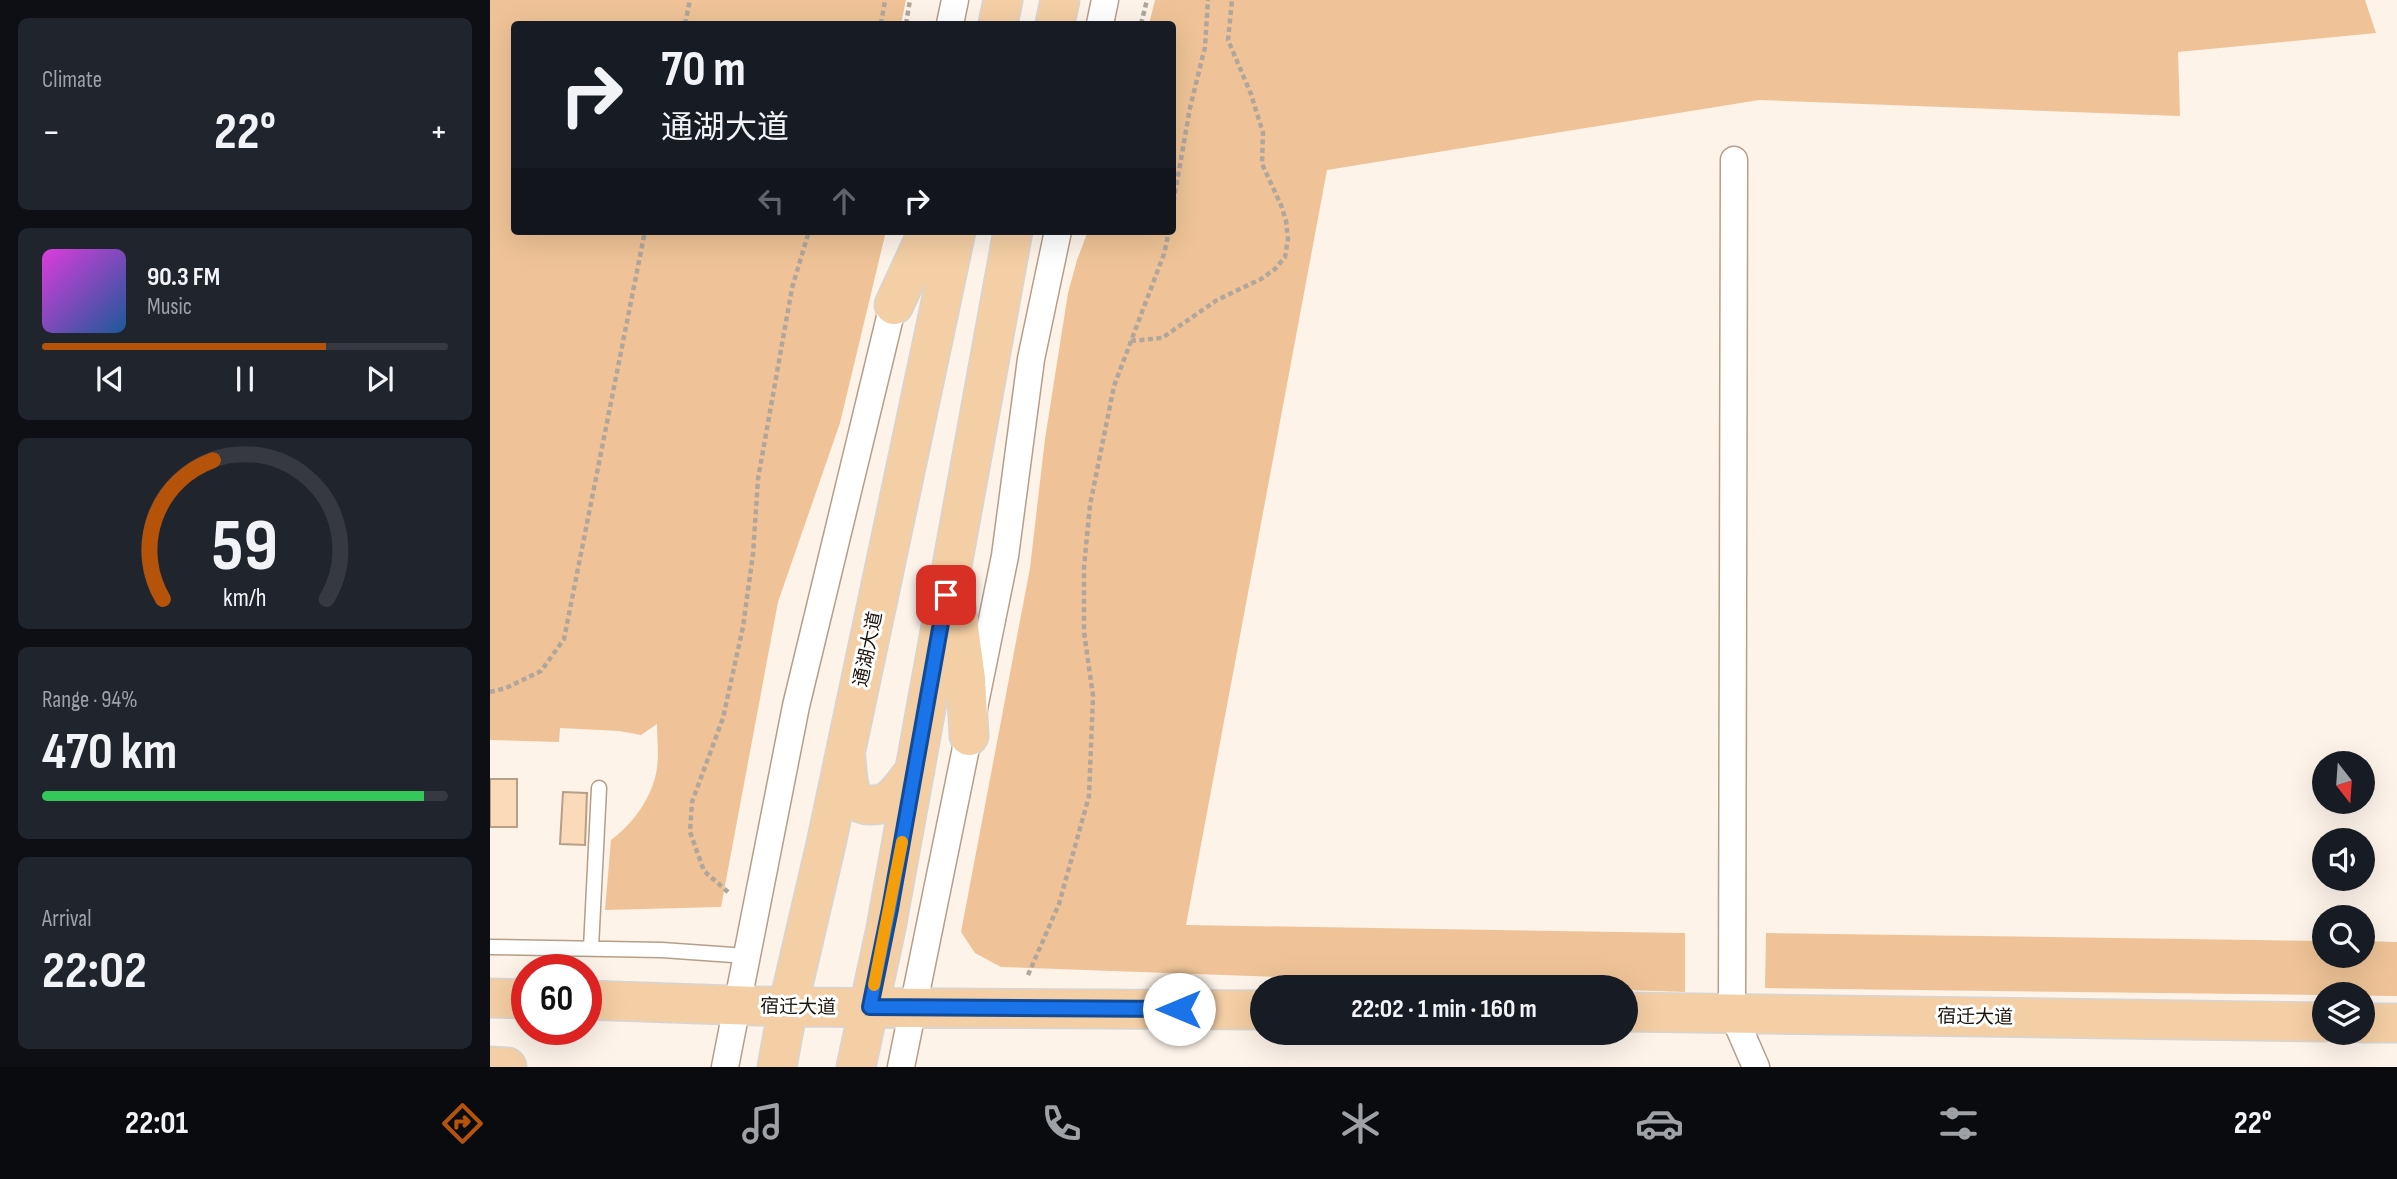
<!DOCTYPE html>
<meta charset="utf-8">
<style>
body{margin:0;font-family:"Sofia Sans Condensed","Noto Sans SC",sans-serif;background:#20242c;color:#f1f3f6;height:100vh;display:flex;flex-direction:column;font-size:26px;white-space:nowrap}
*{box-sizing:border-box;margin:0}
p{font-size:23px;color:#9ea1a6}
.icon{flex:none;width:38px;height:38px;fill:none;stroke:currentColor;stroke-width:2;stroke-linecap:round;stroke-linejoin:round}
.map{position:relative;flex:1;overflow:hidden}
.panel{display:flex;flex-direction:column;gap:18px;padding:18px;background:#0d0f14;width:490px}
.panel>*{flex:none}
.guide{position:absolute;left:21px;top:21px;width:665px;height:214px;border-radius:7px;box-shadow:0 7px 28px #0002;background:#171b24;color:#f1f3f6;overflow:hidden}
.needle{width:46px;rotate:163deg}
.fabs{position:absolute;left:1822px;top:751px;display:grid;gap:14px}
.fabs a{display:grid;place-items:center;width:63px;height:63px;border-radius:50%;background:#171b24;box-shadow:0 7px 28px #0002;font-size:35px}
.speed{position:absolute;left:21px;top:954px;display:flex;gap:14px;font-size:35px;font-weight:700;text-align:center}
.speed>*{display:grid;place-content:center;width:91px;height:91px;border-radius:50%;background:#171b24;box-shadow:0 7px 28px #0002;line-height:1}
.speed .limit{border:10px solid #d22;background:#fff;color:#111}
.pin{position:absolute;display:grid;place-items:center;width:60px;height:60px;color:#fff;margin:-30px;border-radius:14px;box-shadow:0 4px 10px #0006}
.me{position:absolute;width:77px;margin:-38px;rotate:270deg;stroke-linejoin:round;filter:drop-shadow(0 0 5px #0008)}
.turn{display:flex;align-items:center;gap:24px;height:147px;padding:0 35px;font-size:32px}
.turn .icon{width:91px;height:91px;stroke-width:2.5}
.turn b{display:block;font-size:49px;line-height:60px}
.lanes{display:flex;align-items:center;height:66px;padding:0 35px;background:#0003;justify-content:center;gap:35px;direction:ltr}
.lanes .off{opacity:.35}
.big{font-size:52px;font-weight:700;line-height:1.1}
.panel .card{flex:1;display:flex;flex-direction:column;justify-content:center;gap:10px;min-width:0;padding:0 24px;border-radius:10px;background:#20242c}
.panel .dial{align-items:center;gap:0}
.dial svg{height:182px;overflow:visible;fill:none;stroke:#363941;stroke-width:7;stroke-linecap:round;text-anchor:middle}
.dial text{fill:#f1f3f6;stroke:none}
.song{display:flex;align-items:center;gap:21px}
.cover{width:84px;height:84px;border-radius:10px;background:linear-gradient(135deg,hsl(300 70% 55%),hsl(210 70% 35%))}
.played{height:7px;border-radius:4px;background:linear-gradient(90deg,#b45309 70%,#363941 70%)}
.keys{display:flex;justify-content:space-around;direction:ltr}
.heat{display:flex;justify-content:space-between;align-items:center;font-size:38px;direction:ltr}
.charge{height:10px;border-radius:5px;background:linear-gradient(90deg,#34c759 94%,#363941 0)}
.trip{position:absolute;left:760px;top:975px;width:388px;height:70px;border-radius:35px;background:#171b24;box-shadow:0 7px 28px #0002;font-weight:700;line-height:70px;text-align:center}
.dock{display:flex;height:112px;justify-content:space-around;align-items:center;background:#090b0e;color:#9ea1a6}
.dock .icon{width:49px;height:49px}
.dock .selected{color:#b45309}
.dock b{font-size:32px;color:#f1f3f6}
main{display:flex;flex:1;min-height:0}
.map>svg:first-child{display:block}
</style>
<main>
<section class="panel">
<div class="card"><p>Climate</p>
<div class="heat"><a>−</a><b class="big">22°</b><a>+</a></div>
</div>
<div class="card">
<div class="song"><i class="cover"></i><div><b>90.3 FM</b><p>Music</p></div></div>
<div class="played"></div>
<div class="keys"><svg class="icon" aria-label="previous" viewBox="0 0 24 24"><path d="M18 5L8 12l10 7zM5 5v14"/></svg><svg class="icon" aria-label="pause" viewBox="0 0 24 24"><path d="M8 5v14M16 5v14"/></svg><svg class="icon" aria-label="next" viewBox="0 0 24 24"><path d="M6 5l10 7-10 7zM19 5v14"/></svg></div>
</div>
<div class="card dial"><svg viewBox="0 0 100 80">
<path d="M14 69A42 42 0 1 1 86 69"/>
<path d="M14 69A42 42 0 0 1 36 8" stroke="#b45309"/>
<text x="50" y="56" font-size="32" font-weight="700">59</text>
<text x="50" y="72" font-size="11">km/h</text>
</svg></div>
<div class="card"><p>Range · 94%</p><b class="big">470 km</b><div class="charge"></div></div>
<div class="card"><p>Arrival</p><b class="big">22:02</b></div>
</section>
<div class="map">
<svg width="1907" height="1067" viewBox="0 0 1907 1067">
<rect width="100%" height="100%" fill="#fdf3e9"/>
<path fill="#efc397" d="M0,0H416L411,24H24V231H396L350,423L288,602L231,907L115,910L121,840C144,823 163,796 167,768C169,754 167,738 167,724L151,735L129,731L70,728L69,742L0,740Z
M665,0H1875L1886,33L1688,52L1690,116L1269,100L837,170L696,925L1195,933V992L1136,990V987H1061L511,967L485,953L471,932L540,568L555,439L578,293L587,260L598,231H682V24H659Z
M1276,933L1834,941V956H1872L1873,941L1907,942V996L1275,988Z"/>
<path fill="#fbdaba" stroke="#b69f88" stroke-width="2" d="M0,779H27V827H0Z
M73,792L97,793L95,845L70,844Z"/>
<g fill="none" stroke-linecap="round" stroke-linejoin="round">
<g stroke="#b69e87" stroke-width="17">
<path id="lane" d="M0,947L172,950L257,956
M101,948L109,788"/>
</g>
<g stroke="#b69e87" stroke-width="29">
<path id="street" d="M460,24L465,0
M610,24L615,0
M1244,160L1242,1012L1266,1067
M235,1067L306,706L407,288
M411,1067L515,556L541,359L568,231"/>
</g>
<g stroke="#d6d5d3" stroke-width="41">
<path id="primary" d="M508,24L513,0
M565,24L570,0
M404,305L438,231
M466,606L476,679L479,736
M356,758C358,777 356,806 382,805C388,805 393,804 398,801C408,795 417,780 425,771
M0,998L37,999
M96,1000L298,1007L772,1010
M1136,1012L1834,1022
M1872,1023H1907
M0,1066L17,1067
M287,1067L298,1007L336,844L466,231
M366,1067L396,928L523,231"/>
</g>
<path stroke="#afa69c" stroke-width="4.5" stroke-dasharray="5 3.5" stroke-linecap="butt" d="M195,24L200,0
M391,24L395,0
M416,24L420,0
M651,24L657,0
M682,210L700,108L715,47L718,0
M641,341L672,338L727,300L771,279L785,269L795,257L798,239L796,221L791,205L772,164L773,133L761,94L738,40L742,0
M0,692L16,688L51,671L74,639L155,231
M238,892L214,871L200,832L202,802L233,718L253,627L263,554L268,479L302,288L319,231
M538,975L569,904L599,796L603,696L594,632V567L600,505L624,386L674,254L679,231"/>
<use href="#lane" stroke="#fff" stroke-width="14"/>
<use href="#street" stroke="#fff" stroke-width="26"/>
<use href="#primary" stroke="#f4cea4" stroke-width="38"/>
</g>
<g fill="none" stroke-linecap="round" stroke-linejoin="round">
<g stroke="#114b97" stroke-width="18">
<path id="route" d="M456,595L400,909L380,1007L689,1009"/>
</g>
<use href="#route" stroke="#1a73e8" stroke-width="12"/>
<path stroke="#f59e0b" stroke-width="12" d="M384,985L412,842"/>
</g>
<g text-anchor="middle" stroke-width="6" stroke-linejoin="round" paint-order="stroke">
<g font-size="19" fill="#1b130a" stroke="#fff">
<text transform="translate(377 649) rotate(-78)" y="7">通湖大道</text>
<text transform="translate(308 1006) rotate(1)" y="7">宿迁大道</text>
<text transform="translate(1485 1016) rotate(1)" y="7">宿迁大道</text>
</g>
</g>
</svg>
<div class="fabs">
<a><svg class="needle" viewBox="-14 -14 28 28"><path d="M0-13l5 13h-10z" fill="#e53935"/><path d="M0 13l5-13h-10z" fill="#9ea1a6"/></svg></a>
<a><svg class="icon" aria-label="sound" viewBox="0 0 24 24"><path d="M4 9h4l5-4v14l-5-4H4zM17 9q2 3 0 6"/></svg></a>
<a><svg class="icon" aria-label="search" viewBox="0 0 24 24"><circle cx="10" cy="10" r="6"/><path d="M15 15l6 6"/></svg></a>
<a><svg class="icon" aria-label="layers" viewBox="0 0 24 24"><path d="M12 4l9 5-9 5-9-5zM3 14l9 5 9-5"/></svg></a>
</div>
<div class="speed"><div class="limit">60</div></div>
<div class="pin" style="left:456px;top:595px;background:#d93025"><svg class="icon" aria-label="arrive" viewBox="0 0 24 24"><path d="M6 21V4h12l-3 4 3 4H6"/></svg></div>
<svg class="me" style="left:689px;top:1009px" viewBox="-20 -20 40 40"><circle r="19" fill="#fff"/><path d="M0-13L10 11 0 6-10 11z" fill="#1a73e8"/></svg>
<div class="trip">22:02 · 1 min · 160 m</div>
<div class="guide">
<div class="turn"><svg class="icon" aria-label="right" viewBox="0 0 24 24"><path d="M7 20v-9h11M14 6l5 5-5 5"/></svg><div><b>70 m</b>通湖大道</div></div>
<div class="lanes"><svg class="icon off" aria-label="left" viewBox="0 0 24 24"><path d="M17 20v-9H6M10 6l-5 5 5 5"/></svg><svg class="icon off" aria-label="ahead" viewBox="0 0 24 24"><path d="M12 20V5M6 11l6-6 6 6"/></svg><svg class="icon" aria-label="right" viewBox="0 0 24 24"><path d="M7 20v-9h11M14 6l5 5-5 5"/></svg></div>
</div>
</div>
</main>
<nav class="dock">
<b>22:01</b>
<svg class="icon selected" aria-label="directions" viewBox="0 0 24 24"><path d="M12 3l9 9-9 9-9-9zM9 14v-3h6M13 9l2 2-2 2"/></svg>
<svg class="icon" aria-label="music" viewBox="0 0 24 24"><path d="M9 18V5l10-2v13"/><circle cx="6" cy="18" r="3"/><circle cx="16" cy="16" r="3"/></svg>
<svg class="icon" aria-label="phone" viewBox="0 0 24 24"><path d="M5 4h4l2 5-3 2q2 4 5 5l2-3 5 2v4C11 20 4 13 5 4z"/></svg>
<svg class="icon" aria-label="climate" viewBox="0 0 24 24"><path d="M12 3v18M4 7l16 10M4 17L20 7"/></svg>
<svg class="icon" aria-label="car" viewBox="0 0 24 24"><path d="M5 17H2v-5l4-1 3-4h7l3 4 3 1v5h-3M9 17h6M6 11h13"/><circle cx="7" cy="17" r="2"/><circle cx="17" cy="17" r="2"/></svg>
<svg class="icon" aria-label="filters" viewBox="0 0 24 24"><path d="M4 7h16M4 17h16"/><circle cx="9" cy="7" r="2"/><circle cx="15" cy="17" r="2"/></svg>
<b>22°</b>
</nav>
